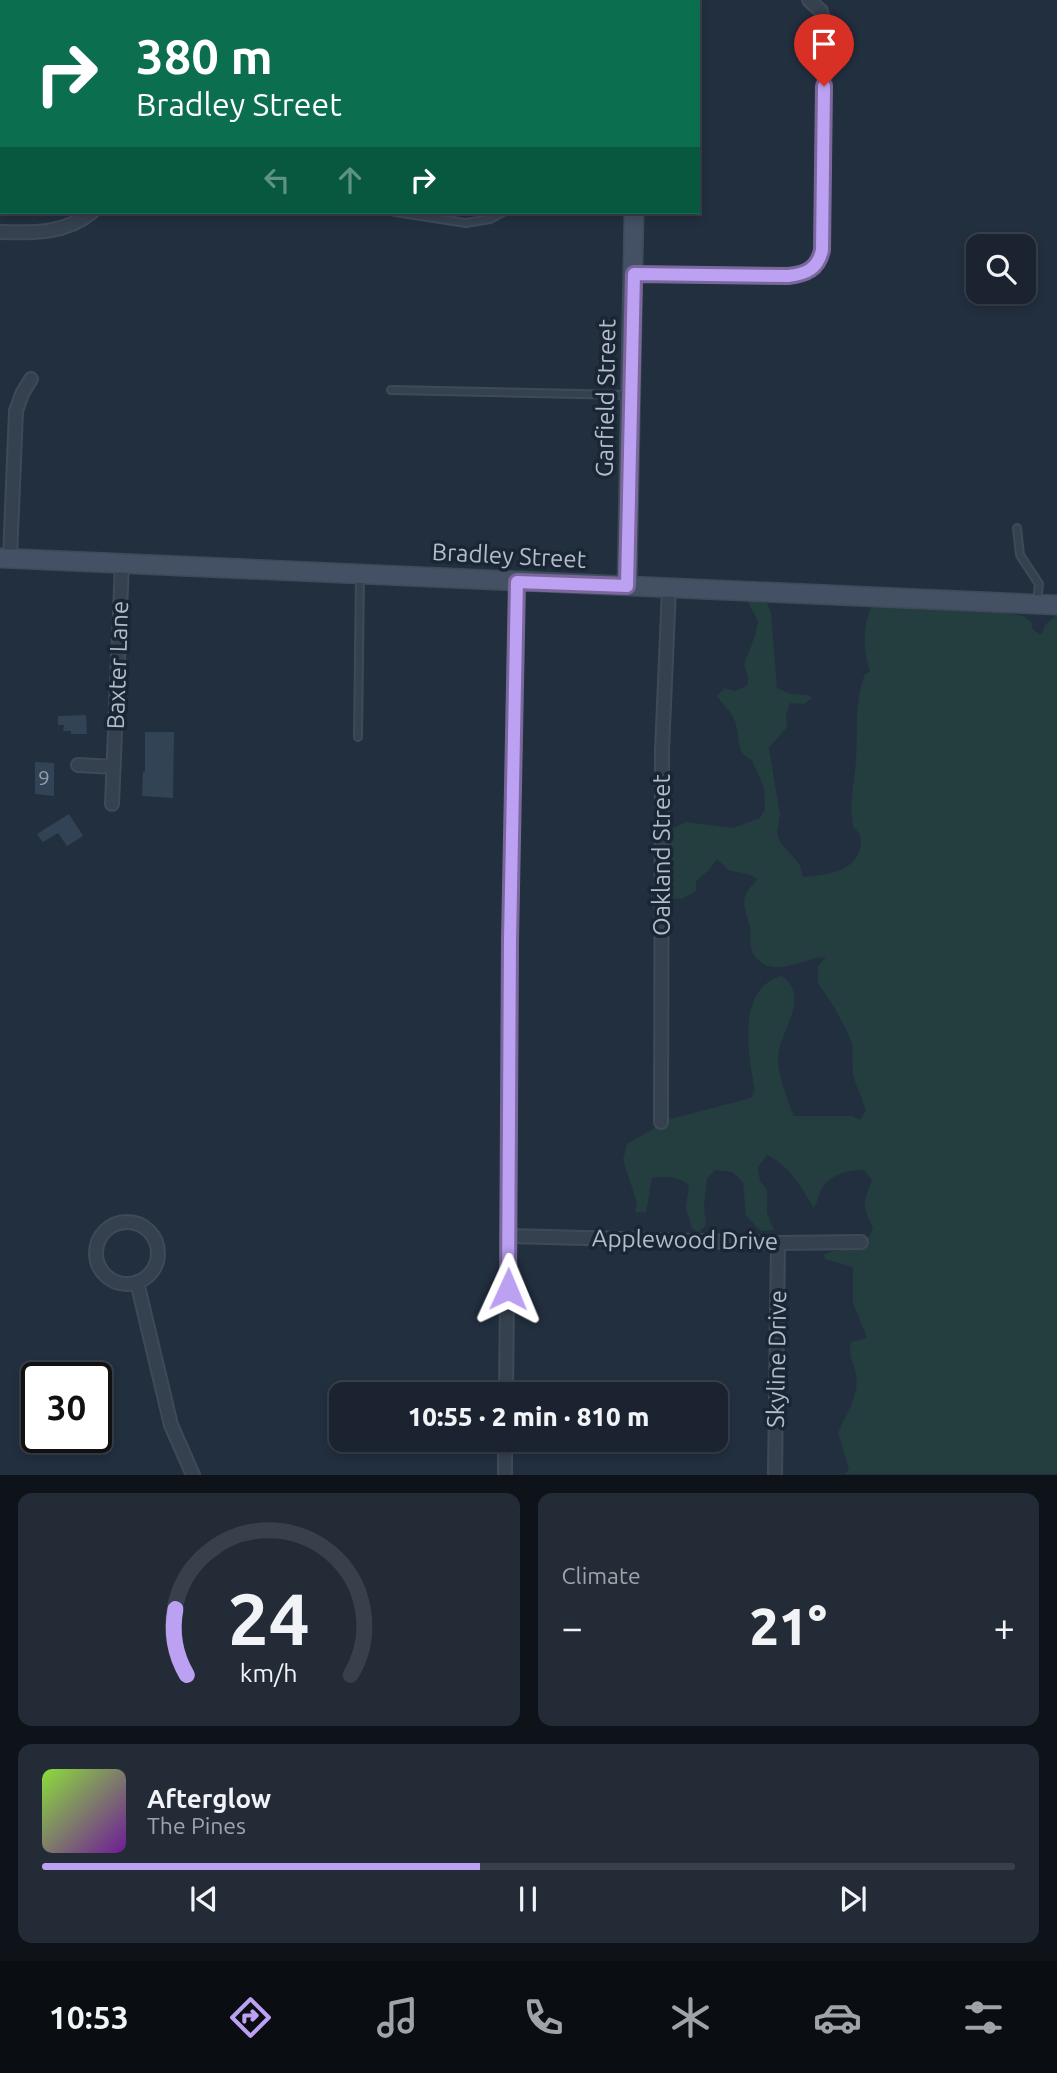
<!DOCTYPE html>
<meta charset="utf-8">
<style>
body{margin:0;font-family:Ubuntu,sans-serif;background:#232b37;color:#f1f3f6;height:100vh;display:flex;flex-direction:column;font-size:26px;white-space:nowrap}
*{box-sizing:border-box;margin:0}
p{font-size:23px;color:#9fa4aa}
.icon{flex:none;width:38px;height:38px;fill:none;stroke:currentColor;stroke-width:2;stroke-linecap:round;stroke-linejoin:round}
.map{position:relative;height:1475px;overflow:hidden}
.panel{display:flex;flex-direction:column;gap:18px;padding:18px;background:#0e131a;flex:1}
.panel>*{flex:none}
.guide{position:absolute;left:0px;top:0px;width:700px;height:214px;box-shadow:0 4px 10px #0003,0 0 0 2px #38404b;background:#0b6e4f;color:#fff;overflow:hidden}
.fabs{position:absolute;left:966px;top:234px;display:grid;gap:14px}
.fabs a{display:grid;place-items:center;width:70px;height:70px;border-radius:14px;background:#1a232f;box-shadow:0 4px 10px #0003,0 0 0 2px #38404b;font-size:35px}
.speed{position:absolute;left:21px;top:1362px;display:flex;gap:14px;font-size:35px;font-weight:700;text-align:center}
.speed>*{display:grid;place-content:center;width:91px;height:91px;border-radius:50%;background:#1a232f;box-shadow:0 4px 10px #0003,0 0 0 2px #38404b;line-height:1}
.speed .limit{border:4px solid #111;border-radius:10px;background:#fff;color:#111}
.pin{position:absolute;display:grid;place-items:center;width:60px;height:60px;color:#fff;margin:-72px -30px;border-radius:50% 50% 50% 0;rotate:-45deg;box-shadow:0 0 7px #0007}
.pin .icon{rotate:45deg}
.me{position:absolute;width:77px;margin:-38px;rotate:1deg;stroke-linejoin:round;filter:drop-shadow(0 0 5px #0008)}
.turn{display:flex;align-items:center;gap:24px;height:147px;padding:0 21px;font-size:32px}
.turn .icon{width:91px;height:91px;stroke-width:2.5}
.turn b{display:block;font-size:49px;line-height:60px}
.lanes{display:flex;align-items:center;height:66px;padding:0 21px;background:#0003;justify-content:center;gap:35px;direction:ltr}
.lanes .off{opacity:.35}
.big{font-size:52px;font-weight:800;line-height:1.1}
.panel .widget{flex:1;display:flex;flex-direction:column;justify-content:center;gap:10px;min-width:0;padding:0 24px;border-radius:14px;background:#232b37}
.panel .dial{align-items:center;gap:0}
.dial svg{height:182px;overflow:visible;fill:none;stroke:#38404b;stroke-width:7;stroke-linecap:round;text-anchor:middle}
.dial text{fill:#f1f3f6;stroke:none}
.song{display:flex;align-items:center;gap:21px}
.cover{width:84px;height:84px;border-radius:10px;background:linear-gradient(135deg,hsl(90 70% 55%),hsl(280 70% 35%))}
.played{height:7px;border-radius:4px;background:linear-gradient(90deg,#bca0f2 45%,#38404b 45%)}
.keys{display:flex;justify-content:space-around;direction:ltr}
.heat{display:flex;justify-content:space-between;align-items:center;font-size:38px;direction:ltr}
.panel .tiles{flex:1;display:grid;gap:18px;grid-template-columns:1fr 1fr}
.widget:last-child{grid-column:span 2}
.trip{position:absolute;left:329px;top:1382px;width:399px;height:70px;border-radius:14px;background:#1a232f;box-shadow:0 4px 10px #0003,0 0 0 2px #38404b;font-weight:800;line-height:70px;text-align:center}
.tabs{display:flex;height:112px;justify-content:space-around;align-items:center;background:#0a0e13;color:#9fa4aa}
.tabs .icon{width:49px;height:49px}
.tabs .active{color:#bca0f2}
.tabs b{font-size:32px;color:#f1f3f6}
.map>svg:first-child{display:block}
</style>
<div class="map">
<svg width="1057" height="1475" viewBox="0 0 1057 1475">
<rect width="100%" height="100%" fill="#222f3f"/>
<path fill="#243e40" d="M755,599L767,603L771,613L777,688L791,694L808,695L812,698L804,704L790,703L786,716L787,727L769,748L780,815L777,832L780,842L800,865L803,877C823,875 851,873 859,852C863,840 861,835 853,826C849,803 854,783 856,761C858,731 854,702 865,674L870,672C864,652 861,624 873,605L911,606L924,610L939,606L976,608L1009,613L1023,616L1031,622L1033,630L1041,635L1046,624L1057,615V1474H845L849,1469L838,1433C846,1414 860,1395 856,1374C853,1360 848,1358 851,1342L867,1338L853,1303V1267L825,1259L824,1255C846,1242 862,1263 873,1227C862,1207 863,1202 872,1181L864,1170C848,1169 827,1175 820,1192C817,1198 818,1202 814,1208C801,1187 790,1166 767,1155L758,1167L760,1181L767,1190V1213L774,1230L761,1231L746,1216L743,1182L732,1172L715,1170L707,1179L704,1206L706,1225L699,1232L692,1229L686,1208L689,1185C679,1177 665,1176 652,1178L646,1212H635L637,1203L623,1160L627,1144L670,1119L751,1098L755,1090C748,1056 736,987 782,976C811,998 780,1030 778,1057C777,1072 788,1102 794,1116H852L860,1120L866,1110L853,1076L852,1043L847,1031L834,1007L818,983V966L826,957C804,957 772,981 754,955C748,946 752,933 749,923C742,901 741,896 758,879L750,875L728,870L717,859L709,870L696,881V891L681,899L670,898L672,879L669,838L674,828L686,822L733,828L760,818L765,809L764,788L752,760C734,753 741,734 734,719C731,711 722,704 717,696L724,688L735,691L748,685V677L744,664L755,636L758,621L747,600Z"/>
<path fill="#334356" d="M86,715L87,734H71V731H63L64,725H58V716Z
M145,732H174L173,798L142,796L143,772H145Z
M35,762L54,763V796L35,794Z
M69,814L83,836L67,846L58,833L43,842L37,834Z"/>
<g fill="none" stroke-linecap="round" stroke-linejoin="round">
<g stroke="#3f4a58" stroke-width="10">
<path id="lane" d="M395,212L466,223L490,219L503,212
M391,390L629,395
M1017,528L1020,555L1039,584L1037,602
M358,737L360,576"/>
</g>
<g stroke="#3f4a58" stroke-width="16">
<path id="street" d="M279,0V2
M95,2L96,0
M0,41H2
M0,232C34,233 65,234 92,212
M634,274L787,276C805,274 818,269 822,250L825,31L821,11L809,0
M10,559L16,411L22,394L31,379
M78,765L114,767
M112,804L122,563
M661,1122L662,751L669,588
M96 1253a31 31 0 1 1 62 0a31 31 0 1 1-62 0Z
M509,1236L778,1243L861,1242
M137,1282L171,1425L193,1475
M506,1395L511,914L517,582
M505,1475V1440
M775,1475L778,1243"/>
</g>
<g stroke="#3f4a58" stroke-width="21">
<path id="secondary" d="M638,2V0
M0,558L1057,605
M627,585L634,212"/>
</g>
<use href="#lane" stroke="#36414f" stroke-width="6"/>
<use href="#street" stroke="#36414f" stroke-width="12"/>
<use href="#secondary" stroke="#445063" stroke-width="18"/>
</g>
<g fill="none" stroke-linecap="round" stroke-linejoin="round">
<g stroke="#7a689d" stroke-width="18">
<path id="route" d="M508,1289L510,940L517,582L627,586L634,274L788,276C806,274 818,269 822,250L824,86"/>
</g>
<use href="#route" stroke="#bca0f2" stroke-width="12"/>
</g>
<g text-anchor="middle" stroke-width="7" stroke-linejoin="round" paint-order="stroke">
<g font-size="21" fill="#909cab">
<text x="44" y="785">9</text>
</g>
<g font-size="24" fill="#b2bcca" stroke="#1b2634">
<text transform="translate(606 398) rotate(-89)" y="8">Garfield Street</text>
<text transform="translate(509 556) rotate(3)" y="8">Bradley Street</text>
<text transform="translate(118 665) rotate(-88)" y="8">Baxter Lane</text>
<text transform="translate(662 855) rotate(-90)" y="8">Oakland Street</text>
<text transform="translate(685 1240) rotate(1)" y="8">Applewood Drive</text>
<text transform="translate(777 1359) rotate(-89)" y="8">Skyline Drive</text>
</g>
</g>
</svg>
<div class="fabs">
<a><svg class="icon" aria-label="search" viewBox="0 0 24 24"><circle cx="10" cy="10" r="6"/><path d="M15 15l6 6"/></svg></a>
</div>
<div class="speed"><div class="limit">30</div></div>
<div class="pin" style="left:824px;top:86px;background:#d93025"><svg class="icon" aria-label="arrive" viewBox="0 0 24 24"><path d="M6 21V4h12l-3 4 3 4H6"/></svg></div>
<svg class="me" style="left:508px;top:1289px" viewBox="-20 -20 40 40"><path d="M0-17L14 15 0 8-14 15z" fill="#bca0f2" stroke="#fff" stroke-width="4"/></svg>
<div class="trip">10:55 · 2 min · 810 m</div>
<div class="guide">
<div class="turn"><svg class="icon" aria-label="right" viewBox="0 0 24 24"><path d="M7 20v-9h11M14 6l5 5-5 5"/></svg><div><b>380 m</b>Bradley Street</div></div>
<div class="lanes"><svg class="icon off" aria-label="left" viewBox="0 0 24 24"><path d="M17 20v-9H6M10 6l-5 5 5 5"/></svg><svg class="icon off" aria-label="ahead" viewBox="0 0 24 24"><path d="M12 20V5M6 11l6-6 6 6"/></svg><svg class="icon" aria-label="right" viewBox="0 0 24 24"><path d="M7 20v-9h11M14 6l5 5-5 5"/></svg></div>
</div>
</div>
<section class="panel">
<div class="tiles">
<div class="widget dial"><svg viewBox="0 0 100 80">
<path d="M14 69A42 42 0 1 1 86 69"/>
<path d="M14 69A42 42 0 0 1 9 40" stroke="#bca0f2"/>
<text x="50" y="56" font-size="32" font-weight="700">24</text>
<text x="50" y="72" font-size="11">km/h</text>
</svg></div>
<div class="widget"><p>Climate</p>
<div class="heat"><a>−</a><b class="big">21°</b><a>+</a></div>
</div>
<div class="widget">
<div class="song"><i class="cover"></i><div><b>Afterglow</b><p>The Pines</p></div></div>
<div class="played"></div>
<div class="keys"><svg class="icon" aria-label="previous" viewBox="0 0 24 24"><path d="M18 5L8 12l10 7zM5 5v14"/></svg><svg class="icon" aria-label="pause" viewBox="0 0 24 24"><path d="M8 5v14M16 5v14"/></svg><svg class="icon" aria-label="next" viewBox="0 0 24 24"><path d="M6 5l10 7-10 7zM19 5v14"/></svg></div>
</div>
</div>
</section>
<nav class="tabs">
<b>10:53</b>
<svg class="icon active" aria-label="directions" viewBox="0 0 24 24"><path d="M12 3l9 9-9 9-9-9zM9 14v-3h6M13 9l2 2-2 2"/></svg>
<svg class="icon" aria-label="music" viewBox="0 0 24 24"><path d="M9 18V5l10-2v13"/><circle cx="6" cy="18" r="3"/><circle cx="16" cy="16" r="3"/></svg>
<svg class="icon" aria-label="phone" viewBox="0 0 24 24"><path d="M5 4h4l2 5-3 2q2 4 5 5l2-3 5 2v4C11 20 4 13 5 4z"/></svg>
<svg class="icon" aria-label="climate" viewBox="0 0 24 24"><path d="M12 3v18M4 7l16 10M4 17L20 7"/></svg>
<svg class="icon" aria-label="car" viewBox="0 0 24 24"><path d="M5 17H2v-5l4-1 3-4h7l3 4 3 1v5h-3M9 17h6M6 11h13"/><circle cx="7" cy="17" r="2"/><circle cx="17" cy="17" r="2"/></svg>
<svg class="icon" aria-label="filters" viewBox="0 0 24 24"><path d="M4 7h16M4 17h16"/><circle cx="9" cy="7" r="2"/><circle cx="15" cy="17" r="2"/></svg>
</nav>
